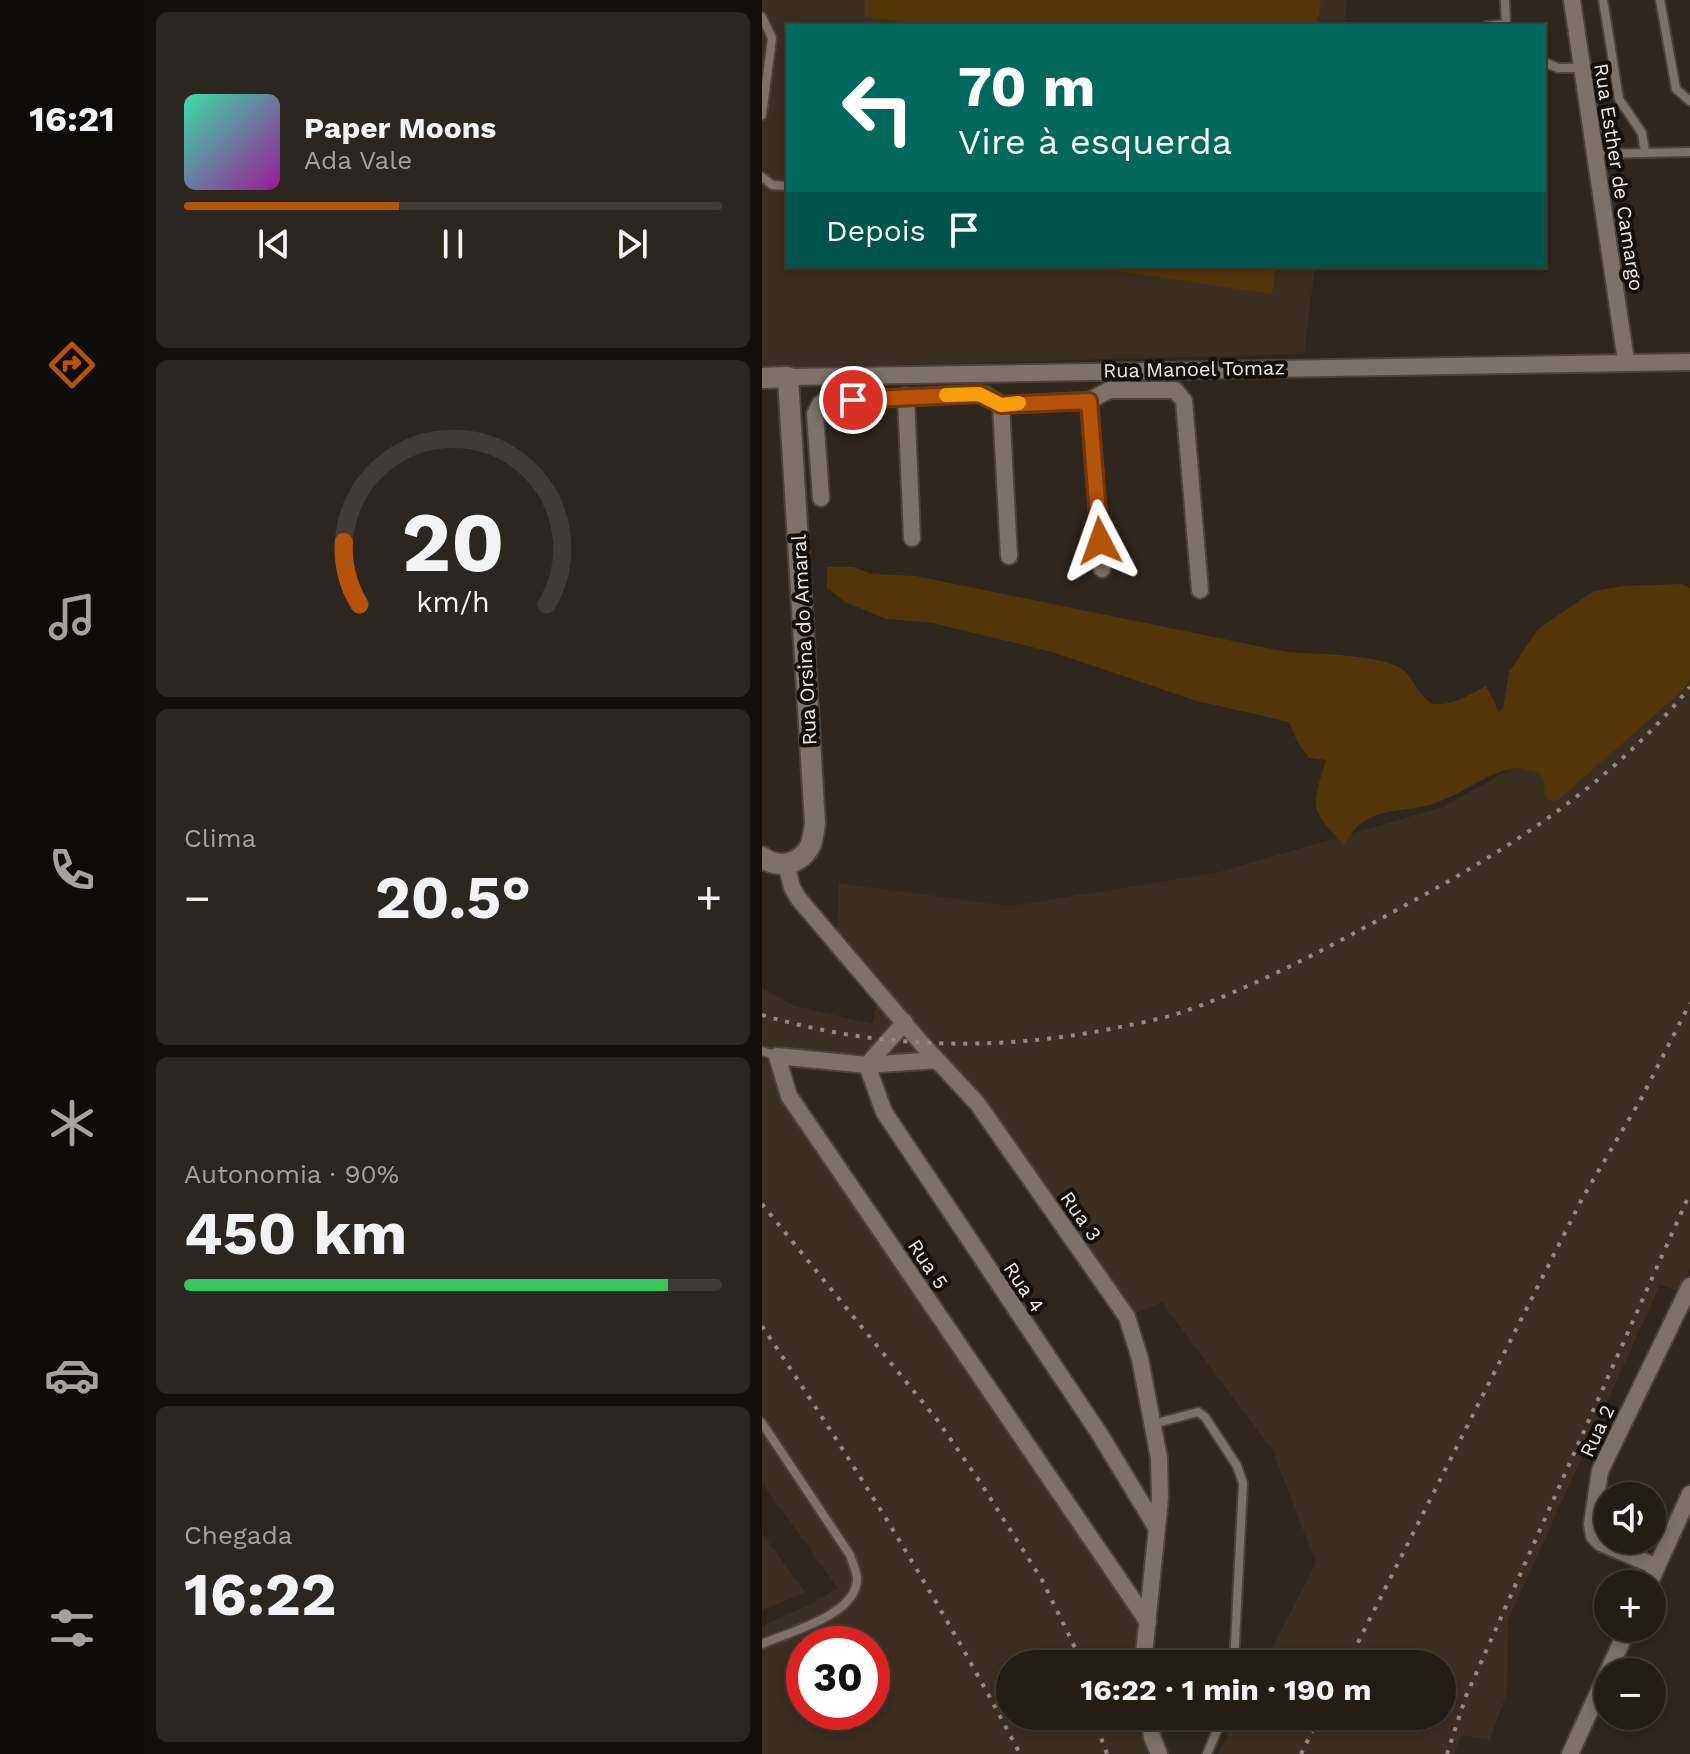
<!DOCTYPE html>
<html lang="pt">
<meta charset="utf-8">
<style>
body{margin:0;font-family:"Work Sans",sans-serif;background:#2b261f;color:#f1f3f6;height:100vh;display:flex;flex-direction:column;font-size:30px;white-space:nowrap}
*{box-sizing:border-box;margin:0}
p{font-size:26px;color:#a3a2a1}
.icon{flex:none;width:44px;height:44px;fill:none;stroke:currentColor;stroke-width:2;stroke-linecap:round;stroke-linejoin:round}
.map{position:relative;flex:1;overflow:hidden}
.sheet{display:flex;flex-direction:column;gap:12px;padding:12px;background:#13100c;width:618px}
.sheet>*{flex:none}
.banner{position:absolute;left:24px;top:24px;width:760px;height:244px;border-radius:0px;box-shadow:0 4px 12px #0003,0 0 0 2px #403b35;background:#00695c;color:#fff;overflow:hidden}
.fabs{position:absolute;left:832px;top:1482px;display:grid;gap:16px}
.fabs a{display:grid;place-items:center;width:72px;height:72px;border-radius:50%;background:#231d16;box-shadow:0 4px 12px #0003,0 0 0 2px #403b35;font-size:40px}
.speed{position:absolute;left:24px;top:1626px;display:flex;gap:16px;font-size:40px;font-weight:700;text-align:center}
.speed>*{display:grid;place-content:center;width:104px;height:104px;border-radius:50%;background:#231d16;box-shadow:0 4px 12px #0003,0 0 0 2px #403b35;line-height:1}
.speed .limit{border:12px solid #d22;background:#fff;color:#111}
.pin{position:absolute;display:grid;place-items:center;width:68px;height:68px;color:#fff;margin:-34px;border:4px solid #fff;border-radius:50%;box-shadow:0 2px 8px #0007}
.me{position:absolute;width:88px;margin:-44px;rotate:356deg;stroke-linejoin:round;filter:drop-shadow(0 0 6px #0008)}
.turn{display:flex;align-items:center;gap:28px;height:168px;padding:0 40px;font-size:36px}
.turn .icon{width:104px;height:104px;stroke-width:2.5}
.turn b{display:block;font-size:56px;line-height:68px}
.then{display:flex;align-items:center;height:76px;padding:0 40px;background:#0003;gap:16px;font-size:30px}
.big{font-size:60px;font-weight:700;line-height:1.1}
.sheet .card{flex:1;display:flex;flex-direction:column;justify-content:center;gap:12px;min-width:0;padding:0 28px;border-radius:12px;background:#2b261f}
.sheet .dial{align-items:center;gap:0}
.dial svg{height:208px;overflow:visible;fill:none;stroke:#403b35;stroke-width:7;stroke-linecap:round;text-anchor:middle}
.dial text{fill:#f1f3f6;stroke:none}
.song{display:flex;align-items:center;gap:24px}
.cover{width:96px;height:96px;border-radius:12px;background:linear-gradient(135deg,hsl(160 70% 55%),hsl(300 70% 35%))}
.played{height:8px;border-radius:4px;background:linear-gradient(90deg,#b45309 40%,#403b35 40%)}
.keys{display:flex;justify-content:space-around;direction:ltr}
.heat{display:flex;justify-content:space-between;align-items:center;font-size:44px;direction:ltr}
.charge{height:12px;border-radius:6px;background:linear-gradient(90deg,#34c759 90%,#403b35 0)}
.trip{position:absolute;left:234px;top:1650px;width:460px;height:80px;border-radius:40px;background:#231d16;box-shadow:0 4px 12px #0003,0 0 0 2px #403b35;font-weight:700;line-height:80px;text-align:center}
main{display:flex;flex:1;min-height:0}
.tab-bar{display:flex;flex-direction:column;width:144px;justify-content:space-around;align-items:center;background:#0e0c09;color:#a3a2a1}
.tab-bar .icon{width:56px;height:56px}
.tab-bar .active{color:#b45309}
.tab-bar b{font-size:36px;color:#f1f3f6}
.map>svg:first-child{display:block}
</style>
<main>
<nav class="tab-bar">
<b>16:21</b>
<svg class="icon active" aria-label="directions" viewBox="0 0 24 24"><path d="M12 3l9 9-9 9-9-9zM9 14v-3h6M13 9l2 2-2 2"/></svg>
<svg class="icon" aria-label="music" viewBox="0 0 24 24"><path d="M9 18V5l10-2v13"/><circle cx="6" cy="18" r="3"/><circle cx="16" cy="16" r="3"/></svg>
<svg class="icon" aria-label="phone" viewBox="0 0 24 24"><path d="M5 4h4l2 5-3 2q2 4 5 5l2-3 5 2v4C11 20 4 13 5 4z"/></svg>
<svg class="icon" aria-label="climate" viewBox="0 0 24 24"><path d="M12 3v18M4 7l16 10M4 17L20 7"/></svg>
<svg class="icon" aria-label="car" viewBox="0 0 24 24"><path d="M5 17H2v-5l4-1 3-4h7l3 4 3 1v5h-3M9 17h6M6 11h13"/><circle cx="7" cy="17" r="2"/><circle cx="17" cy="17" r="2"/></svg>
<svg class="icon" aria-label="filters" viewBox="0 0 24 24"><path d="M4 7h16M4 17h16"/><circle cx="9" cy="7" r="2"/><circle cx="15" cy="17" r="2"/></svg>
</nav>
<section class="sheet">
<div class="card">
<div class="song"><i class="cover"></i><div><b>Paper Moons</b><p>Ada Vale</p></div></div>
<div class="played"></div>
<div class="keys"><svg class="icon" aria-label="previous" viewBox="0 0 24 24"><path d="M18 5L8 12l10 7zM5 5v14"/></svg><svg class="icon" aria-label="pause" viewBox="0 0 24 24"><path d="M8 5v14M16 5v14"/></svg><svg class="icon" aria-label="next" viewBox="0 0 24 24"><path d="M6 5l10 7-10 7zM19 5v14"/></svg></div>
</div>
<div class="card dial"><svg viewBox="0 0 100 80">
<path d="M14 69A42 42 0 1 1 86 69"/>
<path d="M14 69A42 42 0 0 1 8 45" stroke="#b45309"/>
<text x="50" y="56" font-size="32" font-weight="700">20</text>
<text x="50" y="72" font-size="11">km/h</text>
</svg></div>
<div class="card"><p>Clima</p>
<div class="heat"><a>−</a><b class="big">20.5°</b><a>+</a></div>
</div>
<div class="card"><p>Autonomia · 90%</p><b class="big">450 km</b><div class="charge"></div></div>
<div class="card"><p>Chegada</p><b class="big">16:22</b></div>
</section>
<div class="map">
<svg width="928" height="1754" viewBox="0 0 928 1754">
<rect width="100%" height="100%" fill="#2f271d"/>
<path fill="#3c2f21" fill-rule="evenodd" d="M0,0H585L582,26H26V266H553L542,354L0,368Z
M928,629V1268L918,1291L898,1285L746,1620L745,1692L728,1740L699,1735L692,1754H456L475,1716H680V1664H502L554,1563L510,1449L400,1302L365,1317L175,1060L15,1056L27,1096L386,1622L381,1664H248V1716H387L397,1754H0V1626L49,1604L76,1588L0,1483V988L33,1006L110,1024L120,981L75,934L77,883L247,906L454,873L681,807L760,763ZM42,1644H110V1712H42Z
M0,1533L43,1592L0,1611Z"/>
<path fill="#53350a" d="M103,0H559L555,26H171L103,17Z
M322,266H514L510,294Z
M65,567H91L110,574L154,576L525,652C554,654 616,654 640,669C651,677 661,703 673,704C690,706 709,694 724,686L737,712L741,708L747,672L776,629L832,591L861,586L919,584L928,588V679L921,690L796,800L790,801L784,798L781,779L777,773C770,771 760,767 753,768C724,773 701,794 673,803C635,816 606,802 582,845C547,806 549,810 564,760L547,758L535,741L527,722L435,701L290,652L171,623L124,619L83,602L65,588Z"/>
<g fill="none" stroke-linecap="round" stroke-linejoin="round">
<g stroke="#4b433c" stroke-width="12">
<path id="service" d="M841,0L857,99L880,133L883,152
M898,0L914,89L928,101
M0,17L10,38L0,115
M724,26L744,24L743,0
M782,62L796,68H820
M834,154L928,152
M0,177L10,185L26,186
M0,1051L15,1056
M0,1423L88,1555C90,1562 95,1572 95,1579C95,1615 27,1632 0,1644
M391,1424L436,1412L443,1417L475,1466L481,1483L472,1664
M445,1754L461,1716"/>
</g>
<g stroke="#4b433c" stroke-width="20">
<path id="minor" d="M810,0L864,361
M26,377L928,362
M144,396L150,538
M327,401L340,569
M239,405L247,556
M59,498L53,414L58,404L64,401L217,394L224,395L239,405L327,401L347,390H413L422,401L438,590
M24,864L30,887L36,898L160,1044L215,1103L365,1317L378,1359L397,1458L398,1498L381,1664
M143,1022L105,1065L122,1112L337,1433L394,1527
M175,1060L105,1065L15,1056L27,1096L386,1622
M895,1567L839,1543L832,1536L830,1524L838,1471L928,1286
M887,1584L928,1494
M387,1716L390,1737L397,1754
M808,1754L866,1628"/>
</g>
<g stroke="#4b433c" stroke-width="24">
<path id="tertiary" d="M0,378L26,377L53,824C52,830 51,838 49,844C40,864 17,870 0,857"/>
</g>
<use href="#service" stroke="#7c7267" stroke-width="8"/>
<use href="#minor" stroke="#7c7267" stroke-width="16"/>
<use href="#tertiary" stroke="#7c7267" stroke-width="20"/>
<path stroke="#908a81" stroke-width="4" stroke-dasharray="4 8" stroke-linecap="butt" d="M0,1015C115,1049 235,1052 353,1028C378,1023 405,1018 429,1009C503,982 573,944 642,906C749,848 850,783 928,687
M0,1204L176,1421L218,1482L280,1580L321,1664
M0,1326C93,1465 181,1606 258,1754
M585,1664L821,1197L879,1099L928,1003
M331,1716L345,1754
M539,1754L558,1716
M685,1754L704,1696L928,1193"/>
</g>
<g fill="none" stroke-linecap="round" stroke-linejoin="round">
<g stroke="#753606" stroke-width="20">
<path id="route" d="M91,400L217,394L239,405L327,401L338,541"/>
</g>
<use href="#route" stroke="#b45309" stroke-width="14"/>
<path stroke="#f59e0b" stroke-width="14" d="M184,395L217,394L239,405L257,403"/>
</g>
<g text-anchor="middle" stroke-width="8" stroke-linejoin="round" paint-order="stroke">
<g font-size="20" fill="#eee9e2" stroke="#14100c">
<text transform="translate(857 177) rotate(81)" y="7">Rua Esther de Camargo</text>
<text transform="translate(432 369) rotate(-1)" y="7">Rua Manoel Tomaz</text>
<text transform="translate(42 640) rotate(-93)" y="7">Rua Orsina do Amaral</text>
<text transform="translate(319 1216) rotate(55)" y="7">Rua 3</text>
<text transform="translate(166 1264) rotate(56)" y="7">Rua 5</text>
<text transform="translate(262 1287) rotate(56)" y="7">Rua 4</text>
<text transform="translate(835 1431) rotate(-65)" y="7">Rua 2</text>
</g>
</g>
</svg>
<div class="fabs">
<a><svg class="icon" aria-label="sound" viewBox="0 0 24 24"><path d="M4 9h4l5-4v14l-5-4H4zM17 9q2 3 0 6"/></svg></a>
<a>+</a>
<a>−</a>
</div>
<div class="speed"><div class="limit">30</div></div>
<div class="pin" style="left:91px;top:400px;background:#d93025"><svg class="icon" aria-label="arrive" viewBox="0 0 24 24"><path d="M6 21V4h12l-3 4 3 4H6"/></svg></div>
<svg class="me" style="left:338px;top:541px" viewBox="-20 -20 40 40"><path d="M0-17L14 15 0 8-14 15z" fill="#b45309" stroke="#fff" stroke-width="4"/></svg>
<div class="trip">16:22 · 1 min · 190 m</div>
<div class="banner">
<div class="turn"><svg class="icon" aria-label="left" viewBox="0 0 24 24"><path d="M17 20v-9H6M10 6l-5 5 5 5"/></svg><div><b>70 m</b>Vire à esquerda</div></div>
<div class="then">Depois<svg class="icon" aria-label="arrive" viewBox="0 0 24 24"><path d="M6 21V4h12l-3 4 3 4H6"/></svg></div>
</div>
</div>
</main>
